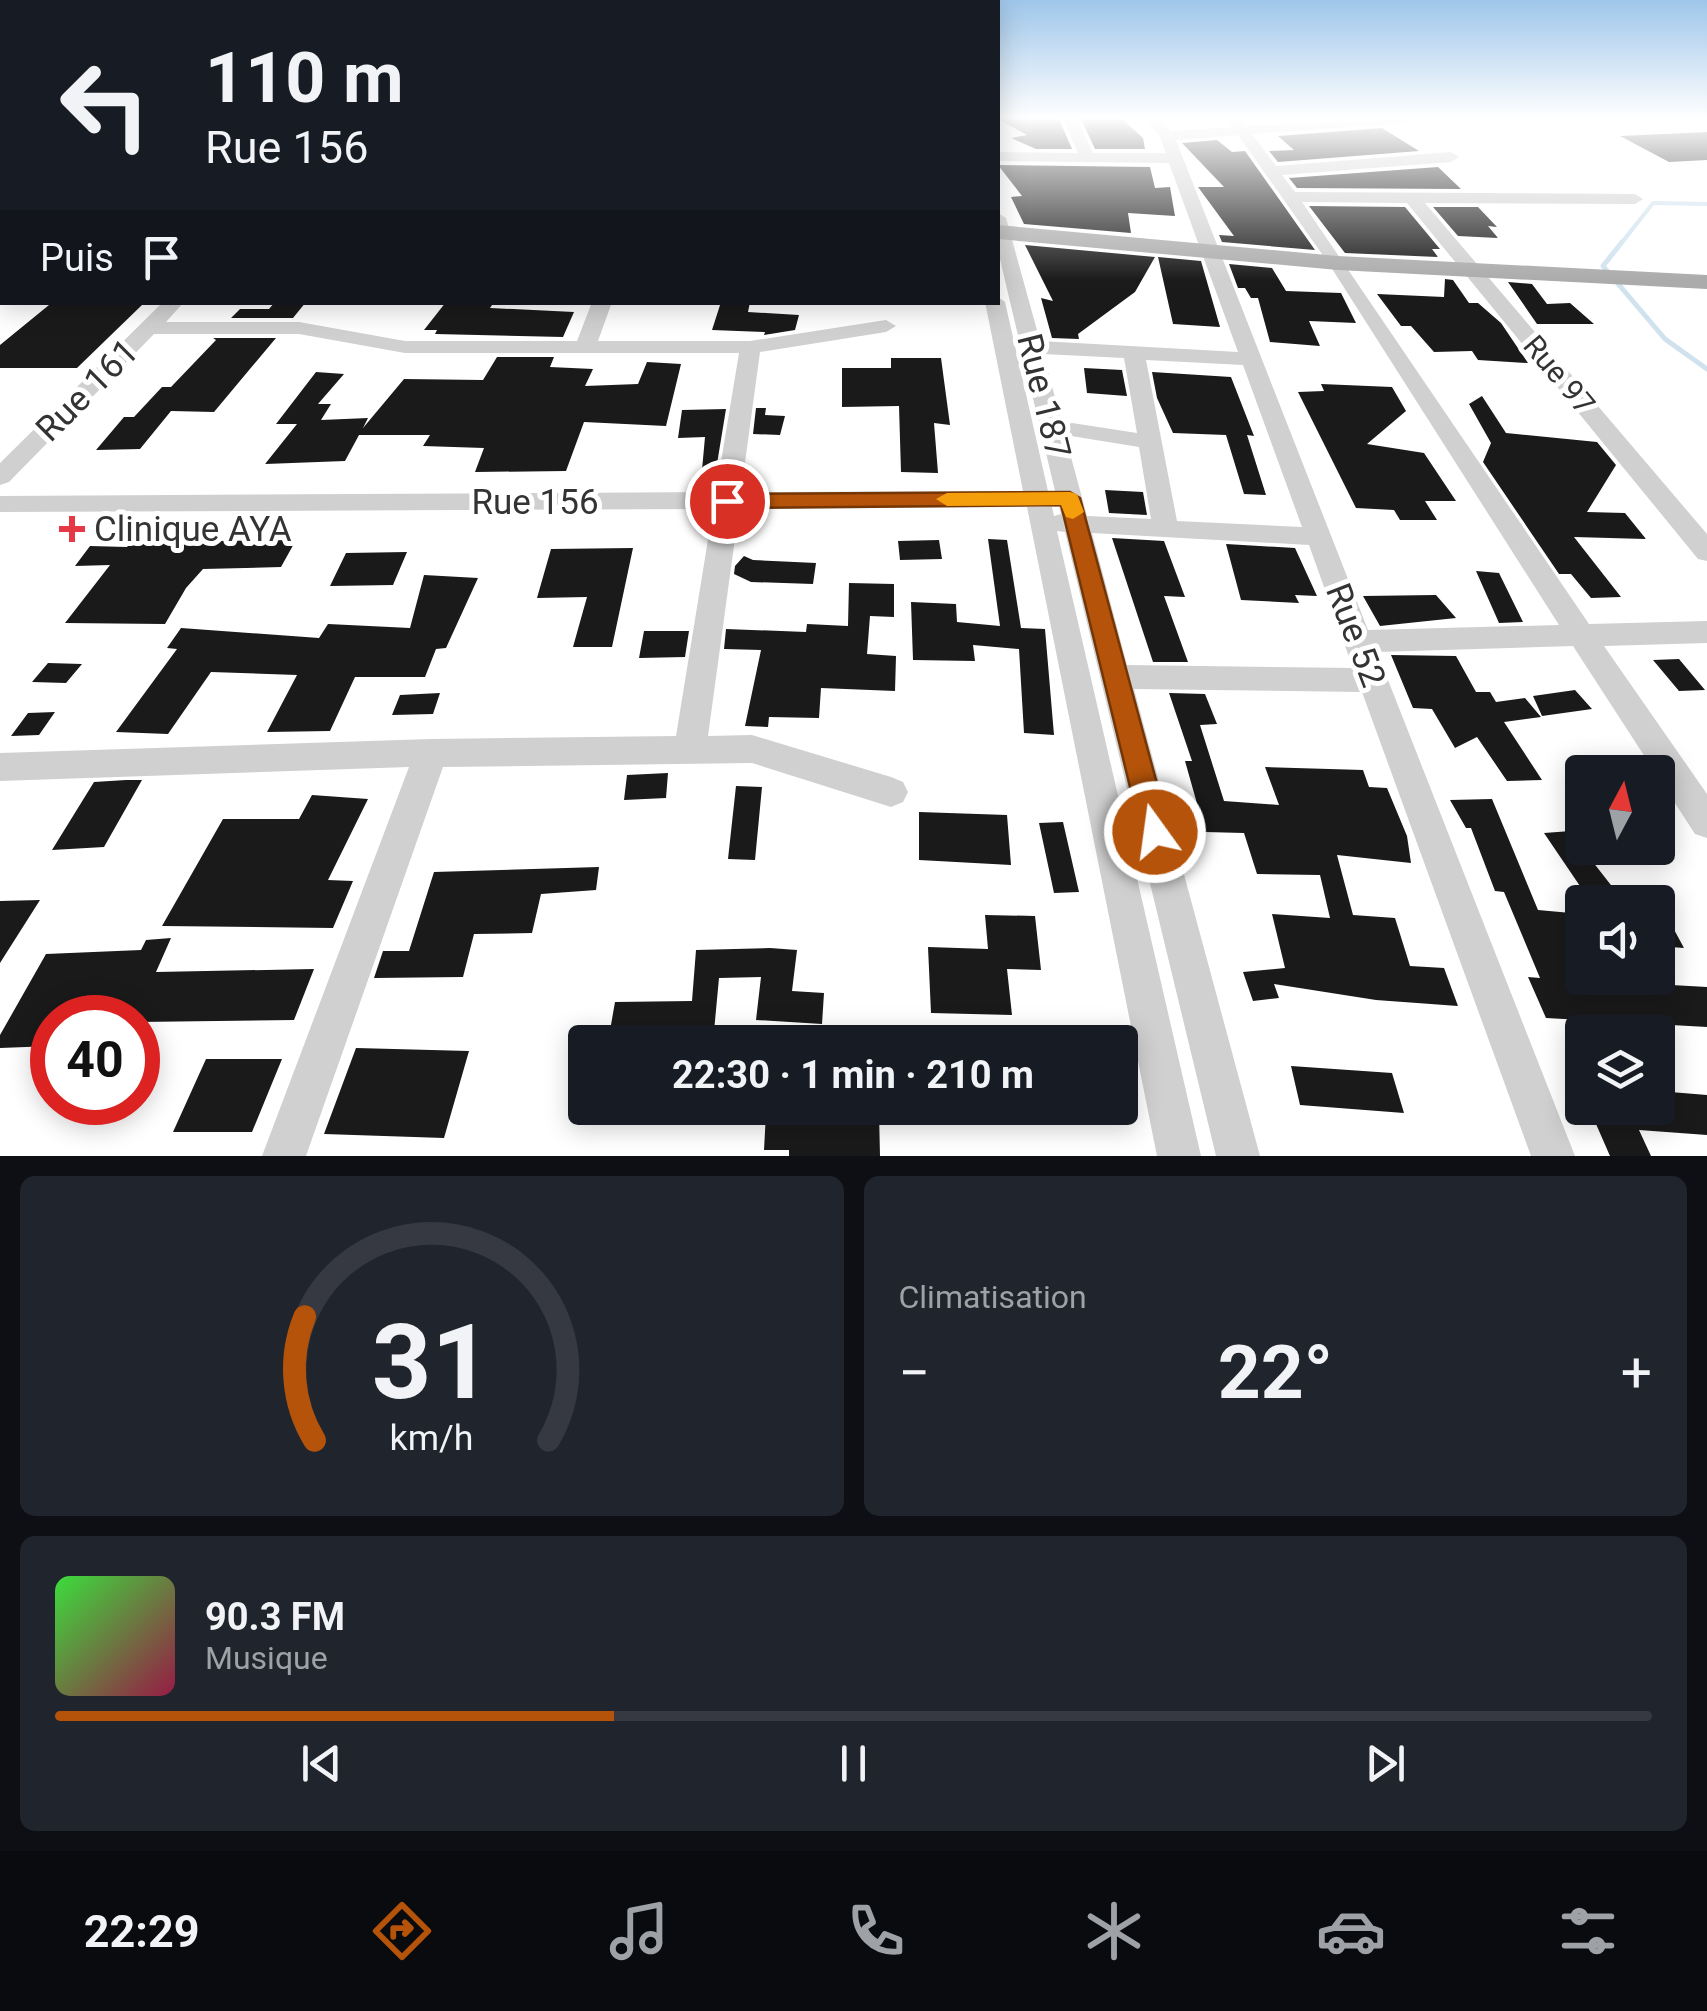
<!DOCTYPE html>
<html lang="fr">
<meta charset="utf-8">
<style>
body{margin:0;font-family:Roboto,sans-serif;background:#20242c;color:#f1f3f6;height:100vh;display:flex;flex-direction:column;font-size:38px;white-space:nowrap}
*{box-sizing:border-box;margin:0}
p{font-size:32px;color:#9ea1a6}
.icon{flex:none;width:55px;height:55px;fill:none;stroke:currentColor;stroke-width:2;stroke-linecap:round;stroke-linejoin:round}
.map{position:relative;height:1156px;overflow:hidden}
.drawer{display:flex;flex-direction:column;gap:20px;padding:20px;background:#0d0f14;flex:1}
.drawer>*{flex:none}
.guide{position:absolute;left:0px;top:0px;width:1000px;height:305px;box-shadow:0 5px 25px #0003;background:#171b24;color:#f1f3f6;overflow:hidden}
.needle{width:65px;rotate:7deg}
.buttons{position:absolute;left:1565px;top:755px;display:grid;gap:20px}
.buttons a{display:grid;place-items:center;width:110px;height:110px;border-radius:10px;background:#171b24;box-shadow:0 5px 25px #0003;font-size:50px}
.speed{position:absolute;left:30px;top:995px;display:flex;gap:20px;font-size:50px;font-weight:700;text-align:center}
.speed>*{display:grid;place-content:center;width:130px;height:130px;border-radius:50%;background:#171b24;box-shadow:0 5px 25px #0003;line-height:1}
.speed .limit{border:15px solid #d22;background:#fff;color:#111}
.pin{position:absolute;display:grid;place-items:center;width:85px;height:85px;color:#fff;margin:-42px;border:5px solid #fff;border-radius:50%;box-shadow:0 2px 10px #0007}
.me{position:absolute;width:110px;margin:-55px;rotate:346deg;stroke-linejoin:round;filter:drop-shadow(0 0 8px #0008)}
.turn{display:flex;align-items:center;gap:35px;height:210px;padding:0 40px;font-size:45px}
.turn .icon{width:130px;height:130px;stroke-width:2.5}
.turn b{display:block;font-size:70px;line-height:85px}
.then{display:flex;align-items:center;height:95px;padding:0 40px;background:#0003;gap:20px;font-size:38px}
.big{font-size:75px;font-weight:700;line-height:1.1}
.drawer .tile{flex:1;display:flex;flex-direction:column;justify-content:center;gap:15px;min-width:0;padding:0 35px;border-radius:15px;background:#20242c}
.drawer .dial{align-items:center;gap:0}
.dial svg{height:260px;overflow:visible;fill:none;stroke:#363941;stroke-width:7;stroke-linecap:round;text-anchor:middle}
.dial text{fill:#f1f3f6;stroke:none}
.song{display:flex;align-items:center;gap:30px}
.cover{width:120px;height:120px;border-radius:15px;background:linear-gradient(135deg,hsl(120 70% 55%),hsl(340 70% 35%))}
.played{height:10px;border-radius:5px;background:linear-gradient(90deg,#b45309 35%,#363941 35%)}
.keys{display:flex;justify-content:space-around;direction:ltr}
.heat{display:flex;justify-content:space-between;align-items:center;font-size:55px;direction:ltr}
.drawer .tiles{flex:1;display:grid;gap:20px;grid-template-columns:1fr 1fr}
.tile:last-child{grid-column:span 2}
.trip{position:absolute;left:568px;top:1025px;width:570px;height:100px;border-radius:10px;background:#171b24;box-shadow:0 5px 25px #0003;font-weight:700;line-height:100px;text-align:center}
.menu{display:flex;height:160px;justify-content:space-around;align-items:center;background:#090b0e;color:#9ea1a6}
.menu .icon{width:70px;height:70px}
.menu .current{color:#b45309}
.menu b{font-size:45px;color:#f1f3f6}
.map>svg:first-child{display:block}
</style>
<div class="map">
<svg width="1707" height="1156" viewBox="0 0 1707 1156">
<rect width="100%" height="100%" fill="#fff"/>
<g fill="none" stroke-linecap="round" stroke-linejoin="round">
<path stroke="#cfe2ee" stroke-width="4" d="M1620,245L1653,203L1707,204"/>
<path stroke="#cfe2ee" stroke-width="5" d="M1622,242L1603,266L1665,339L1707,369"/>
</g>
<path fill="#1a1a1a" d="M998,119H1059L1072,149H1036L1011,138L1027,135Z
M1081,119H1122L1143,138L1145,149H1095Z
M1382,128L1419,151L1278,162L1269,151L1294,150L1278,136Z
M1707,132V160L1669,162L1620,136Z
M1217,140L1232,152L1245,151L1315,250L1222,242L1219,235L1234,236L1198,187H1224L1182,143Z
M998,165L1150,167L1155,188L1170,187L1175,216L1128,213L1131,233L1024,224L1011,197L1022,196Z
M1438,167L1461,189L1297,188L1289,178Z
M1309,206L1405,207L1440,249H1432L1438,257L1345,253Z
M1433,207H1478L1497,227L1488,226L1498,238L1458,236Z
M1025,245L1155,257L1135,292L1078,334L1079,339L1052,338L1041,298L1053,301Z
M1158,257L1201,261L1220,327L1173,324Z
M1229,264L1272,268L1286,291L1341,293L1356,323L1309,321L1320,346L1270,342L1258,298H1251L1245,288H1238Z
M1445,279L1453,280L1469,303H1478L1501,323L1528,363L1478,360L1472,351L1434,352L1411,326H1401L1377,294L1444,297Z
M1508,282L1532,284L1547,304L1570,303L1594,324H1537Z
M275,302H306L293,318H231L240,309H269Z
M446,302H494L490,308L574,312L563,337L435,334L437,330H424Z
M721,302H750L748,312L799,315L795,330L764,335L765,332L712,330Z
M143,304L77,368H0V345L49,305Z
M213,338H276L214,412L171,411L140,449L96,450L124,417H134L162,387H171L216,340Z
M497,357H554L550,367L593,369L585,386L638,384L647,362L681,364L666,426L584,422L566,471L475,472L484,448L423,446L430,435H359L345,461L265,464L297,424H276L316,372L344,374L318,404H331L321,420L368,418L363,428L404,379L483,380Z
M891,358H941L950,425L934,423L938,473L901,472L899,406L842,407V368H891Z
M1084,368L1122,370L1127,396L1087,393Z
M1152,372L1231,377L1254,436L1247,435L1266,495L1244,494L1226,435L1173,433L1157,398Z
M1321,384L1392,387L1406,411L1367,444L1424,453L1456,501H1425L1437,520H1400L1394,510L1356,508L1298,392L1324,391Z
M1482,396L1506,433L1597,442L1616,465L1587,512L1625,513L1646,539L1574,537L1621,597L1591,598L1571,574H1559L1483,462L1491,443L1469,404Z
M756,408H766L765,415L785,416L780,435L753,434Z
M726,409L716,470H702L705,437L678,438L682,410Z
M1105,490L1143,492L1147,515L1109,513Z
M1112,538L1164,541L1185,597L1164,596L1188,662H1153Z
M988,539L1007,540L1021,628L1045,629L1054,735L1024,733L1019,649L973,645L975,661L913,660L911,602L956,604L957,622L1000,626Z
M296,540L281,567L203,569L186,588L165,624L65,623L110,565L75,566L90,546L127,547L131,542Z
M939,540L942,559L900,560L898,541Z
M1226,544L1295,548L1317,596L1295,595L1299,603L1241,600Z
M633,548L612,647H573L587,597L537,598L551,549Z
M407,552L393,585L330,586L346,553Z
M744,556L753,560L816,563L813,584L751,582L734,574L735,566Z
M1476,571L1499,573L1523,622L1499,623Z
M424,575L478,578L446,648L436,649L425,677H355L330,731L267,732L297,675L211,672L168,734L116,732L177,649L167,648L181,628L319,638L328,624L410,628Z
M849,583L894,584V617L870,616L867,654L896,656L895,691L821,688L819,718L769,717L768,727L745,726L761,650L724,649L726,629L806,632L807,624L848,626Z
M1436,595L1456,618L1380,626L1363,596Z
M644,631H689L685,657L639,658Z
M1391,655L1456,656L1476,692H1490L1496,702L1525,698L1541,717L1504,722L1542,780L1507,781L1477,737L1455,748L1432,709L1413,708Z
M1679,659L1705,690L1679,691L1653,660Z
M48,663L82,664L66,683L32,682Z
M1575,690L1592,709L1542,716L1533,696Z
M440,693L433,714L392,715L400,695Z
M1169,693L1205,694L1217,724L1200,725L1224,801L1279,805L1265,767L1363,770L1369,787L1387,788L1407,836L1411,863L1337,855L1353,915L1395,918L1410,966L1444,968L1458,1006L1376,1000L1274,984L1279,998L1253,1001L1243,972L1285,968L1272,914L1330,918L1320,875L1257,874L1244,833L1205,832L1185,761H1192Z
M55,712L39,735L11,736L28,713Z
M668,773L666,798L624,800L627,775Z
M126,780H142L104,847L52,850L94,782Z
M736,786L762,787L755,860L728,859Z
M312,795L368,799L328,880L353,881L333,928L162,926L223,819H299Z
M1492,799L1538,910L1582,914V980L1707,987V1027L1546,1018L1528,977L1540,978L1504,892L1495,891L1471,828H1466L1450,800Z
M919,812L1007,815L1011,865L919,860Z
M1063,822L1079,892L1054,893L1039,823Z
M1571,831L1582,848L1614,889L1584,892L1544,833Z
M599,867L596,890L541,894L532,933L474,934L463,977L374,978L383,951H409L434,872Z
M40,900L0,963V901Z
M1658,900L1684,948L1658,946Z
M985,915L1035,916L1041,970L1007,969L1012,1015L931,1013L928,947L988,949Z
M171,938L156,972L314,969L294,1020L138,1022V1018H52V1046L0,1048V1035L46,954L141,950L146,940Z
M770,948L797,950L792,991L824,993L822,1024L756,1020L761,977L719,978L713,1042H608L615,1002L692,1001L696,950Z
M356,1048L469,1051L444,1138L324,1134Z
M206,1059H282L252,1132H173Z
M1291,1066L1392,1073L1404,1113L1300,1105Z
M1658,1091L1707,1095V1135L1639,1130L1651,1156H1610L1589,1108H1658Z
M879,1112L880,1156H789V1150H764L766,1113Z"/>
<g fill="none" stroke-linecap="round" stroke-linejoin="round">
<path fill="#d0d0d0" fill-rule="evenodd" d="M1063,119H1077L1093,153H1166L1160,137L1145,119H1160L1171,131L1233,127L1227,119H1241L1246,126L1413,119L1406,123L1252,134L1276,166L1451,152L1459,157L1451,162L1282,175L1295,192L1635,194L1643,199L1635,204L1425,203L1707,534V561L1698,559L1407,203L1302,202L1589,624L1707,621V643L1604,646L1707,794V838L1695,834L1573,646L1377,652L1575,1156H1531L1362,692L1134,689L1260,1156H1216L1065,532L1057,531L1201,1156H1157L1027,507L739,509L708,736L752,735L891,777L903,782L908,792L903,802L891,807L752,763L443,767L306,1156H262L409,767L0,781V753L431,739L676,736L713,509L0,512V496L716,492L739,353H405L299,334H154L9,482L0,485V463L163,302H184L166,322H299L405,341H577L592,302H612L598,341H750L886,320L896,326L886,332L760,352L741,492L1023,491L985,302H998V297L1005,302L1048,491H1055L998,251V213L1006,218L1040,341L1238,352L1169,163L998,161V152L1078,153ZM1238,135L1329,264L1559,625L1368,630L1176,140ZM1043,354L1124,358L1137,433L1072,423L1063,426ZM1146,360L1243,365L1302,527L1177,521ZM1065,435L1139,447L1151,519L1087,516ZM1052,507H1059L1061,514L1054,516ZM1092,533L1309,545L1353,668L1127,665Z
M2,161V171L0,172V162Z"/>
<path fill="#ababab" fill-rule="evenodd" d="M0,216L2,217V230H0Z
M998,225L1338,256L1707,275V289L1338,270L998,239Z"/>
</g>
<linearGradient id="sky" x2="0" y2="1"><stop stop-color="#9ec6ea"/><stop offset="0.42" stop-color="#fff"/><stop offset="1" stop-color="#fff" stop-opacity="0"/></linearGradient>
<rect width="1707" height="281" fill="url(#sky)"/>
<path fill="#b45309" stroke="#753606" stroke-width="2.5" d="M1070,492L1080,498L1170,832L1165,841L1155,845L1145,841L1141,832L1061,505L727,508L717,501L727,494Z"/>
<path fill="#f59e0b" d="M1070,492L1077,494L1084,512L1073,519L1066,517L1061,505L947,506L936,499L947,493Z"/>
<path fill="#e63946" stroke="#fff" stroke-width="4" d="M67 514h10v10h10v10h-10v10h-10v-10h-10v-10h10z"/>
<g text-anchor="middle" stroke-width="10" stroke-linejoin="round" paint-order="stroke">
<g font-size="30" fill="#333" stroke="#fff">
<text transform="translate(1559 375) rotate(50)" y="10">Rue 97</text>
</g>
<g font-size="35" fill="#333" stroke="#fff">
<text transform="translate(87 390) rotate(-45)" y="12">Rue 161</text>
<text transform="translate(1044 396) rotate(76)" y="12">Rue 187</text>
<text x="535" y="514">Rue 156</text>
<text transform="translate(1356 635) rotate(69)" y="12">Rue 52</text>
</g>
<g font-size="35" fill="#333" stroke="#fff" text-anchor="start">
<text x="94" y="541">Clinique AYA</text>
</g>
</g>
</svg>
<div class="buttons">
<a><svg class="needle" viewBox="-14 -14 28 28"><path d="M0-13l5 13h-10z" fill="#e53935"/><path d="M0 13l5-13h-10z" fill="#9ea1a6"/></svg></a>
<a><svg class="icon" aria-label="sound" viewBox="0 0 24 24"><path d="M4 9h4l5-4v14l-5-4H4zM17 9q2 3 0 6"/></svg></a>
<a><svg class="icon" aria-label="layers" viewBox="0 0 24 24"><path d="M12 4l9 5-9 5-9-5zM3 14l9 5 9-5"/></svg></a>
</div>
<div class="speed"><div class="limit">40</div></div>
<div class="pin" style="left:727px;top:501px;background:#d93025"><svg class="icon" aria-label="arrive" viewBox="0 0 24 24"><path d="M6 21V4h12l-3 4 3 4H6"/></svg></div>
<svg class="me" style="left:1155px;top:832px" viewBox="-20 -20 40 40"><circle r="17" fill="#b45309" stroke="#fff" stroke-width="3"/><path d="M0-11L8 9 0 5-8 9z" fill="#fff"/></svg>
<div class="trip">22:30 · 1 min · 210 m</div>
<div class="guide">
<div class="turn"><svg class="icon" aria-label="left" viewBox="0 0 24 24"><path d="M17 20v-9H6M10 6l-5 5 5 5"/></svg><div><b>110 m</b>Rue 156</div></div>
<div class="then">Puis<svg class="icon" aria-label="arrive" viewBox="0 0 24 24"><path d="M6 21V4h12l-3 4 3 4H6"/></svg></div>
</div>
</div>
<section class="drawer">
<div class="tiles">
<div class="tile dial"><svg viewBox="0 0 100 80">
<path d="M14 69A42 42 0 1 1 86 69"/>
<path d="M14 69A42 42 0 0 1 11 31" stroke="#b45309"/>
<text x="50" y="56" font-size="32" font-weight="700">31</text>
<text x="50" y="72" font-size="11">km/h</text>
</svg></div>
<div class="tile"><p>Climatisation</p>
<div class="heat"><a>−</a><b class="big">22°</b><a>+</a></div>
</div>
<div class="tile">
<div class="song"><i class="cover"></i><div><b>90.3 FM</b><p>Musique</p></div></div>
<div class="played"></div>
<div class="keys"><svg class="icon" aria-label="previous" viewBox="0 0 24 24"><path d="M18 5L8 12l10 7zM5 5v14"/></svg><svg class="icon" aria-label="pause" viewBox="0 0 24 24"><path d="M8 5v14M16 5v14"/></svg><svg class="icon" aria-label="next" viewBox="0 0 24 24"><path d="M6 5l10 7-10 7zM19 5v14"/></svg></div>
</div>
</div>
</section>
<nav class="menu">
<b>22:29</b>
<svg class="icon current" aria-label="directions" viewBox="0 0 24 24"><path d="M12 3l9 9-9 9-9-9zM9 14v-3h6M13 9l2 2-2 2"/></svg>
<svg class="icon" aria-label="music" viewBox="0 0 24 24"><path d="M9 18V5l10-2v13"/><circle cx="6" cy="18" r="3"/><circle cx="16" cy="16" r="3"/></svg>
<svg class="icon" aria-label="phone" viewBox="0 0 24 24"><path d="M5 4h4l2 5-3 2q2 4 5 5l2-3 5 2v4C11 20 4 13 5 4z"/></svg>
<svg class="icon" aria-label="climate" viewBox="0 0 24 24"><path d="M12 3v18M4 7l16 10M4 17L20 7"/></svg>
<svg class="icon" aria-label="car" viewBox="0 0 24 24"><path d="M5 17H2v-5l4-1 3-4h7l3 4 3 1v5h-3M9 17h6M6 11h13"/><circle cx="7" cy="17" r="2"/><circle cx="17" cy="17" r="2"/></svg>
<svg class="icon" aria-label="filters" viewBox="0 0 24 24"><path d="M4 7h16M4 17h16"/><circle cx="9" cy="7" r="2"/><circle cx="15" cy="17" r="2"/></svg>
</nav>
